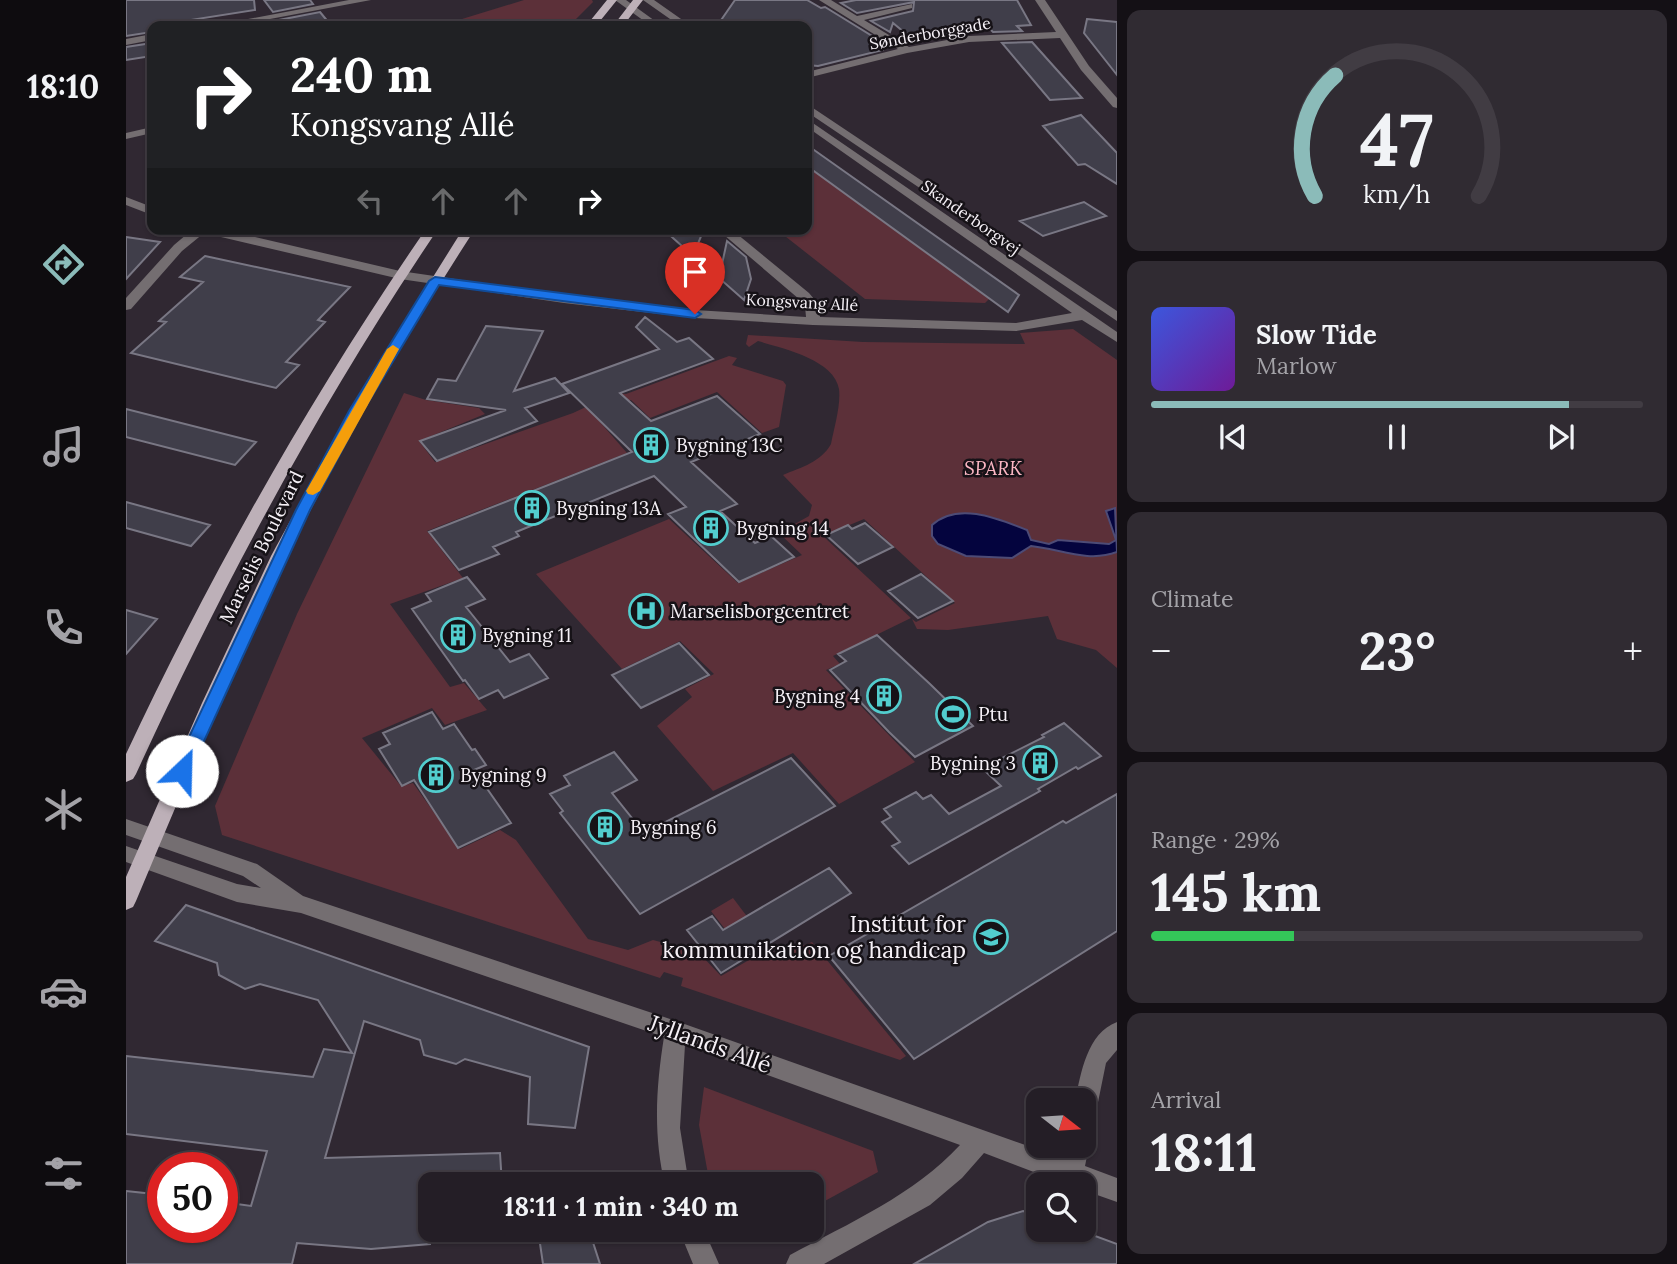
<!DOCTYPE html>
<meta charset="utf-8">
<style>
body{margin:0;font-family:Lora,serif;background:#302b32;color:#f1f3f6;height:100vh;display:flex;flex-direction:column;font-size:26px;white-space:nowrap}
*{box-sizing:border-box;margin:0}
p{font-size:23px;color:#a3a2a7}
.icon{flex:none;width:38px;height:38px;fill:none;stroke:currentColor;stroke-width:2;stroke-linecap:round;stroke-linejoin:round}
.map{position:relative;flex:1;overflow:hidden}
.side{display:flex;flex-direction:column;gap:10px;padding:10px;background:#141015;width:560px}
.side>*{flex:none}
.hud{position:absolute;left:21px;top:21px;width:665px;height:214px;border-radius:14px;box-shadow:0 2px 5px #0004,0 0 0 2px #413c43;background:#202124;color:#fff;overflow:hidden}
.needle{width:46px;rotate:107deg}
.buttons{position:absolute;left:900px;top:1088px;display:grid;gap:14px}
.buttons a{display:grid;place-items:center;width:70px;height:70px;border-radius:14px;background:#241e26;box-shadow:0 2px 5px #0004,0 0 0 2px #413c43;font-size:35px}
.speed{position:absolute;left:21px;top:1152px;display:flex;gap:14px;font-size:35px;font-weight:700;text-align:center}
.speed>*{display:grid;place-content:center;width:91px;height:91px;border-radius:50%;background:#241e26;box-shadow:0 2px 5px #0004,0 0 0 2px #413c43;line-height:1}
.speed .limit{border:10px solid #d22;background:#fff;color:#111}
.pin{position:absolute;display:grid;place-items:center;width:60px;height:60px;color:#fff;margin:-72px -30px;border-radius:50% 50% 50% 0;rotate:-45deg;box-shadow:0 0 7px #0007}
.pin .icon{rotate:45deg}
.me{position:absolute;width:77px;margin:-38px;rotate:24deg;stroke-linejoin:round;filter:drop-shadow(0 0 5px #0008)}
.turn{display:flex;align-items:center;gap:24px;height:147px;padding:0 28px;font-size:32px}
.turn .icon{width:91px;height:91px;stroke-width:2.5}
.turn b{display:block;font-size:49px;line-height:60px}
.lanes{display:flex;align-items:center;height:66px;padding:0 28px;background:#0003;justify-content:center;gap:35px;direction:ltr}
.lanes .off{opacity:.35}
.big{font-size:52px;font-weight:700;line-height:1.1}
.side .tile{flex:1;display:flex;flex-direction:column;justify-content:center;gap:10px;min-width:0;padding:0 24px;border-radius:14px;background:#302b32}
.side .dial{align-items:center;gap:0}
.dial svg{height:182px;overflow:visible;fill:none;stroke:#413c43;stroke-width:7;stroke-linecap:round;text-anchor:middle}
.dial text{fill:#f1f3f6;stroke:none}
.song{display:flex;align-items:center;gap:21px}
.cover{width:84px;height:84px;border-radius:10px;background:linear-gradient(135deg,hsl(230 70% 55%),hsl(280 70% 35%))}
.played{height:7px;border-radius:4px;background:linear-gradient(90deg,#8bbbb9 85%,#413c43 85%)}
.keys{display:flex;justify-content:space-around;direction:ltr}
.heat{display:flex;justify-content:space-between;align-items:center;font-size:38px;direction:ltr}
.charge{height:10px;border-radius:5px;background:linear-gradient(90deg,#34c759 29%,#413c43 0)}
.trip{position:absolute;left:292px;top:1172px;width:406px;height:70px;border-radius:14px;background:#241e26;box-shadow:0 2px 5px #0004,0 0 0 2px #413c43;font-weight:700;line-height:70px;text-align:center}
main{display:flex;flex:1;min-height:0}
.tabs{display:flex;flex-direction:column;width:126px;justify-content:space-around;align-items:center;background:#0e0c0f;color:#a3a2a7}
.tabs .icon{width:49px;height:49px}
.tabs .on{color:#8bbbb9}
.tabs b{font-size:32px;color:#f1f3f6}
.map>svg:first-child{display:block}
</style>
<main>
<nav class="tabs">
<b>18:10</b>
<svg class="icon on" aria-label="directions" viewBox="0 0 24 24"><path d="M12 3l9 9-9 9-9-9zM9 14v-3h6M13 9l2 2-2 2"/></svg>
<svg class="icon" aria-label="music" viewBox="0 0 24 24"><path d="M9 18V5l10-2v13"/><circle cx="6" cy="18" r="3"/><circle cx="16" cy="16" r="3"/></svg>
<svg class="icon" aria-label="phone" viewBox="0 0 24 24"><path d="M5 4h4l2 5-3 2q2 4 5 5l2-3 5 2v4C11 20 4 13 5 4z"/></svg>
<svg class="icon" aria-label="climate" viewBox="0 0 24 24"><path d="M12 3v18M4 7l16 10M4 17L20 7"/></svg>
<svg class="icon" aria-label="car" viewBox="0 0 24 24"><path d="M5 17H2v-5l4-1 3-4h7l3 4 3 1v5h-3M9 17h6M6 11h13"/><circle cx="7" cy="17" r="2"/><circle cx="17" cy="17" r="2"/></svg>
<svg class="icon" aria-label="filters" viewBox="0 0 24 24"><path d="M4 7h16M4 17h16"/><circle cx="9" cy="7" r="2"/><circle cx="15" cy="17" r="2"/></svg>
</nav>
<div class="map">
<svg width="991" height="1264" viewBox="0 0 991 1264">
<rect width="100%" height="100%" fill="#302832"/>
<path fill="#5c3039" d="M398,0H466L467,2L443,26H336L345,22L337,24L336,19Z
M681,166L863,299L859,303L739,299L650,229H681Z
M947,329L991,360V668L970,650L931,639L922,616L822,630L791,629L786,619L790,622L829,603L738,519L697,536L785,618L707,656L714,664L700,670L789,762L713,804L667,753L587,791L531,726L566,697L559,689L588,674L554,641L496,669L410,574L543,519L612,583L676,555L653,533L683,516L686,505L657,475C676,467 695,462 705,444C708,428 715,405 713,389C708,359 655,348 632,341L623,347L620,344L622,335L737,342L899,344L894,333Z
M603,356L611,358L606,365L657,381L660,385L653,427L636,433L591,392L524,418L505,400L467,414L501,453L301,531L337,578L264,604L324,687L338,683L361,710L319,725L306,708L236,738L275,786L287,783L334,849L374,830L390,840L462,939L502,950L527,940L572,952L595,976L623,960L585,911L607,898L651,956L686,942L780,1056L774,1060L555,986L557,978L538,972L534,978L96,835L89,806L171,614L278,393L300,400L353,408L359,414L293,441L309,462L447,413L490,393L500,394Z
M578,1087L747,1151L752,1172L686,1208V1185H584L573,1125Z"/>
<path fill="#04043e" stroke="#4d4b76" stroke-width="2" d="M989,508L991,552C962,563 934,549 905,546L886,558L840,556L812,544L806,536V525C832,501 873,519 901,530L905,540L923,544L932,540L983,544L990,540L980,511Z"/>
<path fill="#403e4a" stroke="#797784" stroke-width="2" d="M0,0H128L129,10L26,26V32L0,36Z
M138,0H184L187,4L147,12Z
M609,0H681L695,8L699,7L759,44L757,50L692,66L681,65V26H591Z
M730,0H891L905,25L891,26L896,31L867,32L863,28L785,38L767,23L764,32L745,21L787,11L788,2L731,13L715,3Z
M194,12L203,23L158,26L153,20Z
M961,19L991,22V75L958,33Z
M906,42L956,98L924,100L876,43Z
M26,43V56L0,60V47Z
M955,115L991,153V184L959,164L952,165L917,126Z
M681,145L893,295L882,312L681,166Z
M958,202L980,216L917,236L894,221Z
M537,229H578L567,256Z
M0,237L34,242L0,279Z
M601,241L620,257L625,279L618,300L593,278Z
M79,256L224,287L192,320L199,322L160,362L173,365L150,388L5,353L40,322L33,321L77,282L54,277Z
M519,317L551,342L563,338L587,359L494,393L525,421L591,396L634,434L565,462L611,504L594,511L629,543L645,536L668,557L613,582L542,514L560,507L528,476L390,532L393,536L367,547L373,554L333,570L303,532L506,452L436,384L533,349L510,327Z
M360,326L417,331L388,391L429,378L443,393L399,408L411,421L311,461L294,441L380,410L301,399L312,379L330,381Z
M0,409L130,442L109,465L0,437Z
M0,502L84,525L65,546L0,528Z
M739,523L767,547L732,564L700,535L722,525L726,529Z
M795,574L827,601L792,618L762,591Z
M341,577L359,599L340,607L384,662L403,654L422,678L378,698L372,690L353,699L339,680L337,681L286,609L305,601L300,594Z
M0,610L31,619L0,654Z
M751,635L804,684L847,726L789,757L763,732L704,670L720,661L712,654Z
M553,643L583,675L515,708L486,675Z
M306,712L317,729L328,724L346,750L349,749L360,765L348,770L385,823L332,848L288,780L276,786L253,749L264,744L257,733Z
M938,723L975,756L952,769L950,767L912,789L914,791L783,864L766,846L774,842L756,822L765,817L758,809L790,792L797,799L805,795L823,814L875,786L856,768L918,737L916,735Z
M488,752L511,780L486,793L518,833L665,758L709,806L514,914L434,813L437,811L424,794L444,785L438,776Z
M991,794V931L788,1059L703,956L937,821L940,823Z
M703,868L725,893L595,973L561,930L586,916L597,930Z
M60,905L463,1047L449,1128L402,1124L404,1077L339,1059L330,1064L298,1055L294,1040L238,1021L199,1158L374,1153L376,1185H304V1244L245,1249L171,1243L166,1264H0V1191L37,1195V1227H96V1202L125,1206L141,1151L0,1134V1056L187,1077L198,1049L226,1053L192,1000L134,984L119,989L93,975L91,963L29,941Z
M897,1211L912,1216V1230H953L991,1244V1264H788L862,1222Z
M412,1230H463L474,1264H417Z"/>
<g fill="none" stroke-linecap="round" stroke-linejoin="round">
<path fill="#746e71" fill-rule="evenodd" d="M223,0H245L106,26H85Z
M489,0H500L536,26H525Z
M517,0H528L565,26H554Z
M693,0H705L731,16L786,4V8L738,20L783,47L843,36L930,32L909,0H919L963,66L991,98V108L987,107L955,70L934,38L843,42L781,53L681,78V72L772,49Z
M26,34V40L0,45V39Z
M681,104L991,311V321L681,112Z
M681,119L991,332V342L956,320L890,331L687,325L569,318L438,303L274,279L78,233L56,251L5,309L0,310V298L48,245L67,229H95L274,271L438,295L569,310L680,317L679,306L673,299L591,229H605L683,293L693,305L694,317L890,323L946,313L681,127Z
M26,127V133L0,139V133Z
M0,197L26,207V215L0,205Z
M0,819L131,864L177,896L550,1021L936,1158L939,1146H957V1137L963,1146L959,1166L991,1178V1202L957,1190V1185H942L858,1153L836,1178L804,1205L698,1264H660L664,1255C723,1223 788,1195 834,1145L559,1045L554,1128L563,1185H539C527,1135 530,1087 538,1037L175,913L111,902L0,862V846L111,884L135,888L117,876L0,835Z
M991,1022V1050L980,1063L969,1117L965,1125L957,1128V1101H949C955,1073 961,1033 991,1022Z
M553,1230H578L593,1264H567Z"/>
<path fill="#bdb0b8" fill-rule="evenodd" d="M481,0H491L470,26H460Z
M507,0H517L497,26H487Z
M300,229H312C195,402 97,584 10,774L7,779L0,782V754C86,571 185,396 300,229Z
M337,229H349C298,308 249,388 205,471C131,610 71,756 10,901L7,907L0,910V877L76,703L145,556L229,402Z"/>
</g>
<path fill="#1a73e8" stroke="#114b97" stroke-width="2" d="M309,277L569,310L575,314L569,318L313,285L237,411L184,510L62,776H50L47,771L170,510L223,411L303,281Z"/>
<path fill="#f59e0b" d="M267,345L273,349L194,491L187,495L182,494L180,491L261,349Z"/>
<defs>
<g id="building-ring" transform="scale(1.75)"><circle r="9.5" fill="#161217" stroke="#52cdce" stroke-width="1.5"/><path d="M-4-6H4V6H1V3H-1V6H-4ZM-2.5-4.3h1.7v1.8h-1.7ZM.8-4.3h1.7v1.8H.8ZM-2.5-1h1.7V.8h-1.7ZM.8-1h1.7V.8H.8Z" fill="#52cdce"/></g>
<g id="hospital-ring" transform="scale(1.75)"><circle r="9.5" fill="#161217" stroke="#52cdce" stroke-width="1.5"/><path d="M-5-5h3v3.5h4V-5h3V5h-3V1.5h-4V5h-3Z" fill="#52cdce"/></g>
<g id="stadium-ring" transform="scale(1.75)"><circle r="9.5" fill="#161217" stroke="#52cdce" stroke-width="1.5"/><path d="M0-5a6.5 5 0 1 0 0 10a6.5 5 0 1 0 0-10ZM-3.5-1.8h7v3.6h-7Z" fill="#52cdce"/></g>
<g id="school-ring" transform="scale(1.75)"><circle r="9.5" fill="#161217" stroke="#52cdce" stroke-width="1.5"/><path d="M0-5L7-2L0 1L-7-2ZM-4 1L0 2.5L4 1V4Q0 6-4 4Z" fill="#52cdce"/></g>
</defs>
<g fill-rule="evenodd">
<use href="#building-ring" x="525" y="445"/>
<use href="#building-ring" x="406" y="508"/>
<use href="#building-ring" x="585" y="528"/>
<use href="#hospital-ring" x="520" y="611"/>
<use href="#building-ring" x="332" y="635"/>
<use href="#building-ring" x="758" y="696"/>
<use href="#stadium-ring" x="827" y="714"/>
<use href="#building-ring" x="914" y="763"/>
<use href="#building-ring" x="310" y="775"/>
<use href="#building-ring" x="479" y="827"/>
<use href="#school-ring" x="865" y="937"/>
</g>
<g text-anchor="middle" stroke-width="5" stroke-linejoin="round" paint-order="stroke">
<g font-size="16" fill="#f6f1f7" stroke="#161217">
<text transform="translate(804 33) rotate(-10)" y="6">Sønderborggade</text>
<text transform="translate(845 217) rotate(35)" y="6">Skanderborgvej</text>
<text transform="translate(676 302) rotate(3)" y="6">Kongsvang Allé</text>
</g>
<g font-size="19" fill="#f6f1f7" stroke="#161217" text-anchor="start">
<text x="550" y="452">Bygning 13C</text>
<text x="430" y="515">Bygning 13A</text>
<text x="610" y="535">Bygning 14</text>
<text x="544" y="618">Marselisborgcentret</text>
<text x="356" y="642">Bygning 11</text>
<text x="734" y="703" text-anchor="end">Bygning 4</text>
<text x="852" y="721">Ptu</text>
<text x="890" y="770" text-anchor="end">Bygning 3</text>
<text x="334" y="782">Bygning 9</text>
<text x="504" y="834">Bygning 6</text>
</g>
<g font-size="19" font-style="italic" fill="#fcb7c4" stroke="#161217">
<text x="867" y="475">SPARK</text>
</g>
<g font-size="19" fill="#f6f1f7" stroke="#161217">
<text transform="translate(135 547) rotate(-64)" y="7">Marselis Boulevard</text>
</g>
<g font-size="23" fill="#f6f1f7" stroke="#161217" text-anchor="end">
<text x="840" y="932">Institut for<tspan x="840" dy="26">kommunikation og handicap</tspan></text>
</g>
<g font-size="23" fill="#f6f1f7" stroke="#161217">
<text transform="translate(584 1044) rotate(20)" y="8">Jyllands Allé</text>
</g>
</g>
</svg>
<div class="buttons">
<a><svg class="needle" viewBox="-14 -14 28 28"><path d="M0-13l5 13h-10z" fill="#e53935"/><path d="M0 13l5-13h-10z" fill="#a3a2a7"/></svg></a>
<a><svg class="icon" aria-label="search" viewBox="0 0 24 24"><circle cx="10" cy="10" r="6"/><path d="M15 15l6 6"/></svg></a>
</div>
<div class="speed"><div class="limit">50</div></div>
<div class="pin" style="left:569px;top:314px;background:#d93025"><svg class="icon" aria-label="arrive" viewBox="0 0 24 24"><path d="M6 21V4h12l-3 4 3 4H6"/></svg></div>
<svg class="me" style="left:56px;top:771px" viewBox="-20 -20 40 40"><circle r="19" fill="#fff"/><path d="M0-13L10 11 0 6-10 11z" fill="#1a73e8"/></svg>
<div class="trip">18:11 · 1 min · 340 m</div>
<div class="hud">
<div class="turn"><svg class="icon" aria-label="right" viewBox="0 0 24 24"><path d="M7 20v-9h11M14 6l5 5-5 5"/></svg><div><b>240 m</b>Kongsvang Allé</div></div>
<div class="lanes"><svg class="icon off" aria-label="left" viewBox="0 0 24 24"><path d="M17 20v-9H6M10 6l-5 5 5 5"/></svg><svg class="icon off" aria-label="ahead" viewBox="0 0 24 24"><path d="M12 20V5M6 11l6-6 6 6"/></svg><svg class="icon off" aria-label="ahead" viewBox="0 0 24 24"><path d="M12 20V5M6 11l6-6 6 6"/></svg><svg class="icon" aria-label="right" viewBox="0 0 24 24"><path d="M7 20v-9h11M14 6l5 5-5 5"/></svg></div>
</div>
</div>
<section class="side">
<div class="tile dial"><svg viewBox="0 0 100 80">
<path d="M14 69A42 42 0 1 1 86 69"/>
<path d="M14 69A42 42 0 0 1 23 16" stroke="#8bbbb9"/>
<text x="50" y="56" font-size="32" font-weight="700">47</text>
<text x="50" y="72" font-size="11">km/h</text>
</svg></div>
<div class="tile">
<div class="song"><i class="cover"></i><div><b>Slow Tide</b><p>Marlow</p></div></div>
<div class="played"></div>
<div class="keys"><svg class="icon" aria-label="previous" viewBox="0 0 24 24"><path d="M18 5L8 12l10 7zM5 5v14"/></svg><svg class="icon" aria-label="pause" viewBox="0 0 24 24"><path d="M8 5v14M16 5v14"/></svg><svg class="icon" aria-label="next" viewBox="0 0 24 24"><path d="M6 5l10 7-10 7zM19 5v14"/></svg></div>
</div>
<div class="tile"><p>Climate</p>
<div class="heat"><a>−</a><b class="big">23°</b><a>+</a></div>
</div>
<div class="tile"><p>Range · 29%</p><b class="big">145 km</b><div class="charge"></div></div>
<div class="tile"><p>Arrival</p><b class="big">18:11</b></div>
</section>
</main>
